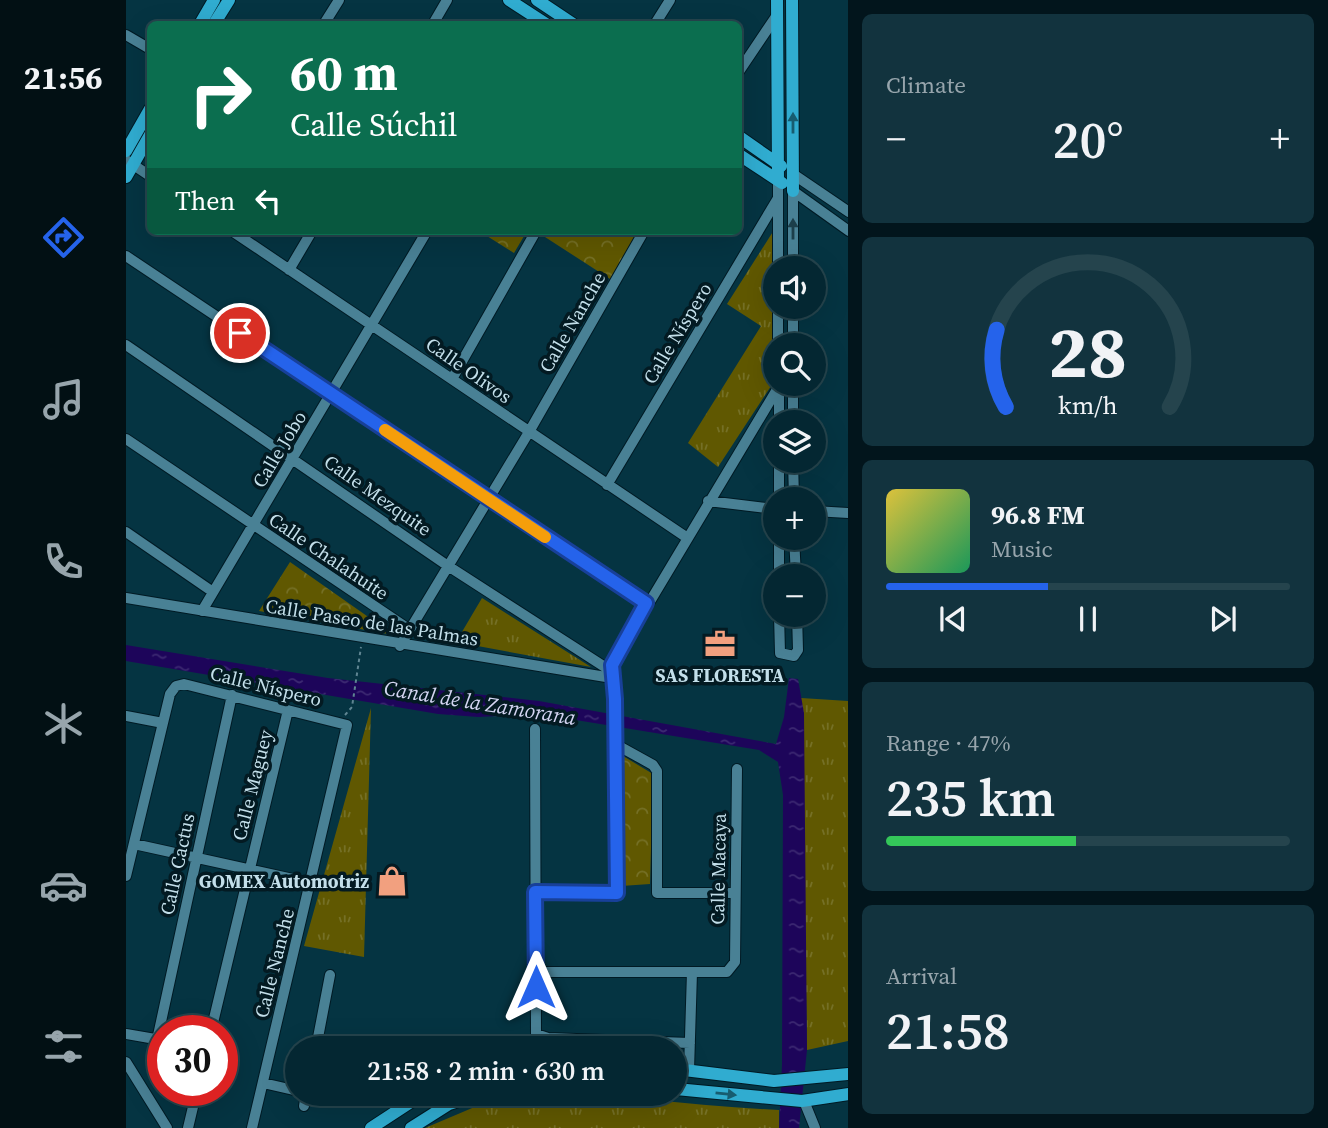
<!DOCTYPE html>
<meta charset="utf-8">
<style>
body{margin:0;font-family:"Source Serif 4",serif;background:#12333e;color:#f1f3f6;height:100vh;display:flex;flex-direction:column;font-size:26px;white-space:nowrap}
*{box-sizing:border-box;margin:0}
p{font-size:23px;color:#97a5ac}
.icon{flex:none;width:38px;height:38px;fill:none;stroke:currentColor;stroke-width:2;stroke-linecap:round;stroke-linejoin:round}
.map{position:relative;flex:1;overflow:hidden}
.panel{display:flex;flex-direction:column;gap:14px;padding:14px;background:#02151c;width:480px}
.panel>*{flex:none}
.banner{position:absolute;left:21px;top:21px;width:595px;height:214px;border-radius:10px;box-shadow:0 7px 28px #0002,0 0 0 2px #25444d;background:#0b6e4f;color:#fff;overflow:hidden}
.controls{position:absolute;left:637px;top:256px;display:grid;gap:14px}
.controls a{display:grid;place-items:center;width:63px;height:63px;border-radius:50%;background:#042732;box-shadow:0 7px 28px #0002,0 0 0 2px #25444d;font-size:35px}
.speed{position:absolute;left:21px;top:1015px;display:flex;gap:14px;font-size:35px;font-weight:700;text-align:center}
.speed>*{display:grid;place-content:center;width:91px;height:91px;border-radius:50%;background:#042732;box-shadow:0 7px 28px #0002,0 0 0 2px #25444d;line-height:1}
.speed .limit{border:10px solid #d22;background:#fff;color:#111}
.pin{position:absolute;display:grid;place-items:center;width:60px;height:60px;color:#fff;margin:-30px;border:4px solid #fff;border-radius:50%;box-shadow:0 2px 7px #0007}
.me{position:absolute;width:77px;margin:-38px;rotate:0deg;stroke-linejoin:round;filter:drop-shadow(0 0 5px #0008)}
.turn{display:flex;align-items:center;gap:24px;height:147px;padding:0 28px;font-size:32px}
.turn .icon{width:91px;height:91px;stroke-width:2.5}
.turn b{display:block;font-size:49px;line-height:60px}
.then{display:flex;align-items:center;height:66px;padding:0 28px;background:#0003;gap:14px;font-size:26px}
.big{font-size:52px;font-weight:600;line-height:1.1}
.panel .tile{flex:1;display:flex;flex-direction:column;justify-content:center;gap:10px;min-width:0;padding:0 24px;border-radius:10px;background:#12333e}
.panel .dial{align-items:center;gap:0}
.dial svg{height:182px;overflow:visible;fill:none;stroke:#25444d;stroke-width:7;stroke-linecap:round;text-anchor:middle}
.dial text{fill:#f1f3f6;stroke:none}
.song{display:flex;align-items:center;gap:21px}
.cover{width:84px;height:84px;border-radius:10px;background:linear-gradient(135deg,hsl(50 70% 55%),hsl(150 70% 35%))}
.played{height:7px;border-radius:4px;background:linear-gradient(90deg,#2563eb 40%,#25444d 40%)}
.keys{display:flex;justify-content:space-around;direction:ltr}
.heat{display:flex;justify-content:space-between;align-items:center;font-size:38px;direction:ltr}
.charge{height:10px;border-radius:5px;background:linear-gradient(90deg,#34c759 47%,#25444d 0)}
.trip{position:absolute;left:159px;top:1036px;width:402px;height:70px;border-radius:35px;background:#042732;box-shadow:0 7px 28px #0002,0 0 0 2px #25444d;font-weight:600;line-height:70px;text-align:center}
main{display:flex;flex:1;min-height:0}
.tab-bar{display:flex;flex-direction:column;width:126px;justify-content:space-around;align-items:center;background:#021014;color:#97a5ac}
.tab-bar .icon{width:49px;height:49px}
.tab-bar .on{color:#2563eb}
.tab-bar b{font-size:32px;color:#f1f3f6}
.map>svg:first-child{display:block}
</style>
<main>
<nav class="tab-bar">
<b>21:56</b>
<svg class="icon on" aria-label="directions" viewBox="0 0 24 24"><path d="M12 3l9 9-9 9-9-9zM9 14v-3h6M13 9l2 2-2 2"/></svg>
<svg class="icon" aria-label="music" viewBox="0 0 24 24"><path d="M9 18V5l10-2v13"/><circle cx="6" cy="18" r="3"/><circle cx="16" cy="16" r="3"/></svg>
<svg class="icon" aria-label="phone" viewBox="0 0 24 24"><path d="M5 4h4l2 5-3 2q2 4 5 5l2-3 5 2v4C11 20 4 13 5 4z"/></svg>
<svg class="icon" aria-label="climate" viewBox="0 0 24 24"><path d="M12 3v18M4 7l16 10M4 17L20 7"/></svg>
<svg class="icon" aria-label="car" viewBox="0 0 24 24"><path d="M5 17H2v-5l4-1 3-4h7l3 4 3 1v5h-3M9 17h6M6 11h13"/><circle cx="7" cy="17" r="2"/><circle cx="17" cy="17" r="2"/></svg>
<svg class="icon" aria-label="filters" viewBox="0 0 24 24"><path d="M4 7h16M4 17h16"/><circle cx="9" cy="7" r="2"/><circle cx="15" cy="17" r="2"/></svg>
</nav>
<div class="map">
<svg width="723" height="1128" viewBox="0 0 723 1128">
<defs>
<pattern id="grass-tufts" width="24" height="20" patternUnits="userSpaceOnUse" patternTransform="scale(1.75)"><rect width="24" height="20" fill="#605801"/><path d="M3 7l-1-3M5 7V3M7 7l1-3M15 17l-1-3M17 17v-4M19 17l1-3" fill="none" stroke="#757026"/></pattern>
<pattern id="forest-crowns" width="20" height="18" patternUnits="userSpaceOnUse" patternTransform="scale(1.75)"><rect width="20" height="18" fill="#605801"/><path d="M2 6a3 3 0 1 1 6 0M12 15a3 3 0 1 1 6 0" fill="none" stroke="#757026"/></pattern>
<pattern id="water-ripples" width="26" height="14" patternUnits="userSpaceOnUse" patternTransform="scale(1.75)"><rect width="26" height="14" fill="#1d055a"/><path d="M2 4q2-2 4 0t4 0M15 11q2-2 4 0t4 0" fill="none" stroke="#3c2972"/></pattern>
</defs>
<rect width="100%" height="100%" fill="#053442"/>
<path fill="url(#grass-tufts)" d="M648,230L647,383L592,467L562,443L635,326L601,304Z
M356,598L465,667L330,642Z
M675,698L723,701L722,1041L681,1050Z
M245,708L238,957L178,946Z
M406,1094C489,1094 570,1106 653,1110V1128H299L358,1103Z"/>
<path fill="url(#forest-crowns)" d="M353,231H401L388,253Z
M423,231H508L511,233L484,279L419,237Z
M164,562L268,635L133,611Z
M497,756L527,774L524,884L495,886Z"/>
<path fill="url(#water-ripples)" d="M0,645L202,678L413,701L650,744L658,717L663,678L672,679L678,713L681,1050L673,1128H653L656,1064L657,795L652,762L633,750L413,714L352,717L312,714L0,661Z"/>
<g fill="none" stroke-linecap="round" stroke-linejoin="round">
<g stroke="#001a24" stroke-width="12">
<path id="minor" d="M198,24L213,0
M307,24L321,0
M529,24L544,0
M0,35L24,49
M612,73L651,15
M0,160L24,176
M667,174L723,212
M652,179V268
M667,191L723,231
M106,231L560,537
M0,256L520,603
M667,268V191
M163,270L186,231
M652,306V345
M0,345L322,566L485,671
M667,345V306
M326,379L410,231
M667,383V422
M653,422V386
M0,439L284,630
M667,460L668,499
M481,485L652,198
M653,499V460
M582,501L649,509
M688,511L723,513
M0,532L87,592
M653,537V576
M668,537L670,576
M0,598L486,678
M76,611L301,231
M653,614L654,653L668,656L672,650L671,614
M274,646L403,432L518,231
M0,716L37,723
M409,729L410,1034L422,1038L564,1043
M489,744L527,765L531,771V893H609
M8,844L185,883
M0,876L44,694L50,686L58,684L221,725L126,1128
M409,892L491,893L486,665L653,386L667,385
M410,972H601L609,962L611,769
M85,1031L162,710
M0,1034L35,1040
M31,1040L106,695
M190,1048L204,975
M0,1062L41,1128
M563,1070L566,972
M137,1083L172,1091
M678,1101L689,1128
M178,1106L180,1094
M62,1128L71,1090"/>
</g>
<g stroke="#001a24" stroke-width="14">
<path id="major" d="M383,0L420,24
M411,0L447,24
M651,0L652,179
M666,0L667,191
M74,24L88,0
M88,24L103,0
M612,136L655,166
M0,151L24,109
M612,154L656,183
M0,177L24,135
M550,1069L648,1081L723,1074
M550,1089L676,1101L723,1094
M245,1128L297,1094
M285,1128L323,1104L354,1094"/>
</g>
<path stroke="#5f8592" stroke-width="2" stroke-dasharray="3.5 3.5" stroke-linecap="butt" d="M219,715L226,707L235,647"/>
<use href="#minor" stroke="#498195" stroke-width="10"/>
<use href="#major" stroke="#30acd0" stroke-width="12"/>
</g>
<defs><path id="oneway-solid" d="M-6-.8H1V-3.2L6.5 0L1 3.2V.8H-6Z" transform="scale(1.75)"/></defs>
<g fill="#175c70">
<use href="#oneway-solid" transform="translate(667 123) rotate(-90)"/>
<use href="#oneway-solid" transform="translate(600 1094) rotate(6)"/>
</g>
<use fill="#1c3e4a" href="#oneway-solid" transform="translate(667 229) rotate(-90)"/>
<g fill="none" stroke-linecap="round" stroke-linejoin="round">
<g stroke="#184099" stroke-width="18">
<path id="route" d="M114,333L520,603L486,665L489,699L491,893L409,892L410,987"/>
</g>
<use href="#route" stroke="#2563eb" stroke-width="12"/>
<path stroke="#f59e0b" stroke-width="12" d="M259,430L419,537"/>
</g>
<defs>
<g id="office-bare" transform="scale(2.415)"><path d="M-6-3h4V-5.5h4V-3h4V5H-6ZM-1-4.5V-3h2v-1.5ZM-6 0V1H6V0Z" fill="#f2a07f" stroke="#031a22" stroke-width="2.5" paint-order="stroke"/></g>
<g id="shop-bare" transform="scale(2.415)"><path d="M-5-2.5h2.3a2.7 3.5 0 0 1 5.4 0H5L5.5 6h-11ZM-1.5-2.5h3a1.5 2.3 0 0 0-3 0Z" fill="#f2a07f" stroke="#031a22" stroke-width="2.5" paint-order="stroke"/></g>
</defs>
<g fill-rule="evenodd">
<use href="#office-bare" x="594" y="644"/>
<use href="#shop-bare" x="266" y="881"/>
</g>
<g text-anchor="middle" stroke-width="7" stroke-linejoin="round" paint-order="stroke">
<g font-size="19" fill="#c3dfea" stroke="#031a22">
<text transform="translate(446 322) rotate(-60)" y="7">Calle Nanche</text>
<text transform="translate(551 333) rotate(-59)" y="7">Calle Níspero</text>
<text transform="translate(343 370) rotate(35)" y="7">Calle Olivos</text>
<text transform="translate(153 449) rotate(-59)" y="7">Calle Jobo</text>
<text transform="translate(252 495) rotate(35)" y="7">Calle Mezquite</text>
<text transform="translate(203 556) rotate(34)" y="7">Calle Chalahuite</text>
<text transform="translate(246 622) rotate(9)" y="7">Calle Paseo de las Palmas</text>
<text transform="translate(140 686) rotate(14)" y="7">Calle Níspero</text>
<text transform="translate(126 785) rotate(-76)" y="7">Calle Maguey</text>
<text transform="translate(51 864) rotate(-78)" y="7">Calle Cactus</text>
<text transform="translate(592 869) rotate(-89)" y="7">Calle Macaya</text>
<text transform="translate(148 963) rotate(-76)" y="7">Calle Nanche</text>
</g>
<g font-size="19" font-weight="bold" fill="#c3dfea" stroke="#031a22">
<text x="594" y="682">SAS FLORESTA</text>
<text x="243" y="888" text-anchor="end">GOMEX Automotriz</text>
</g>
<g font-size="21" font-style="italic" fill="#d4d5f2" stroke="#031a22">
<text transform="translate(354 703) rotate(9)" y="7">Canal de la Zamorana</text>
</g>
</g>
</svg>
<div class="controls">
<a><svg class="icon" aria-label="sound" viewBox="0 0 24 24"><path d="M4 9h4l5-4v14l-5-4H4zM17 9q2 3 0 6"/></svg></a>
<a><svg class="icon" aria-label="search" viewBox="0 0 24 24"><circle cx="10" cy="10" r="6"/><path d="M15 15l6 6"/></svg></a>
<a><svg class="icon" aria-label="layers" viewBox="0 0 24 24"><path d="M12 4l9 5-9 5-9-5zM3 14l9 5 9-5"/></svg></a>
<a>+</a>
<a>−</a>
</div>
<div class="speed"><div class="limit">30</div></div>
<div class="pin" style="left:114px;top:333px;background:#d93025"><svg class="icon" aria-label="arrive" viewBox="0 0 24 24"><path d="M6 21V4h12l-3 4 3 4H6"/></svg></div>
<svg class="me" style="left:410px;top:987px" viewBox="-20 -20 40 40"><path d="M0-17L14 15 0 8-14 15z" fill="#2563eb" stroke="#fff" stroke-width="4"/></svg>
<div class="trip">21:58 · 2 min · 630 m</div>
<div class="banner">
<div class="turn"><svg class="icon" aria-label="right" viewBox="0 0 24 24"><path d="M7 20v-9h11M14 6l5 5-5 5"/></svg><div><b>60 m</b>Calle Súchil</div></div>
<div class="then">Then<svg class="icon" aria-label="left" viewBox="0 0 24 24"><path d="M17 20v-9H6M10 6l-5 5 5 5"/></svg></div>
</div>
</div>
<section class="panel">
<div class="tile"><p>Climate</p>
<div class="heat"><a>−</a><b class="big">20°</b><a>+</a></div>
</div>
<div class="tile dial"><svg viewBox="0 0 100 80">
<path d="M14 69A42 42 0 1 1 86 69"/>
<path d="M14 69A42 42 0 0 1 10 35" stroke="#2563eb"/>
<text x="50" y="56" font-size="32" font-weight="700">28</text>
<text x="50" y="72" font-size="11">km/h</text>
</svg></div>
<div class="tile">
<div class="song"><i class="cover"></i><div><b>96.8 FM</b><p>Music</p></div></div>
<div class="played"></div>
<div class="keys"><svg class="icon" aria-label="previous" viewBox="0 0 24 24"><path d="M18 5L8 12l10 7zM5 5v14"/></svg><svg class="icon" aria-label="pause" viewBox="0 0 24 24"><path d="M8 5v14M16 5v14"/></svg><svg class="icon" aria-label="next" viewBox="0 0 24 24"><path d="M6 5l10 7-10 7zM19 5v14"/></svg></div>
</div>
<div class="tile"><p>Range · 47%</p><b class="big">235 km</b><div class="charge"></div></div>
<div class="tile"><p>Arrival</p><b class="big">21:58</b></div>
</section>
</main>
